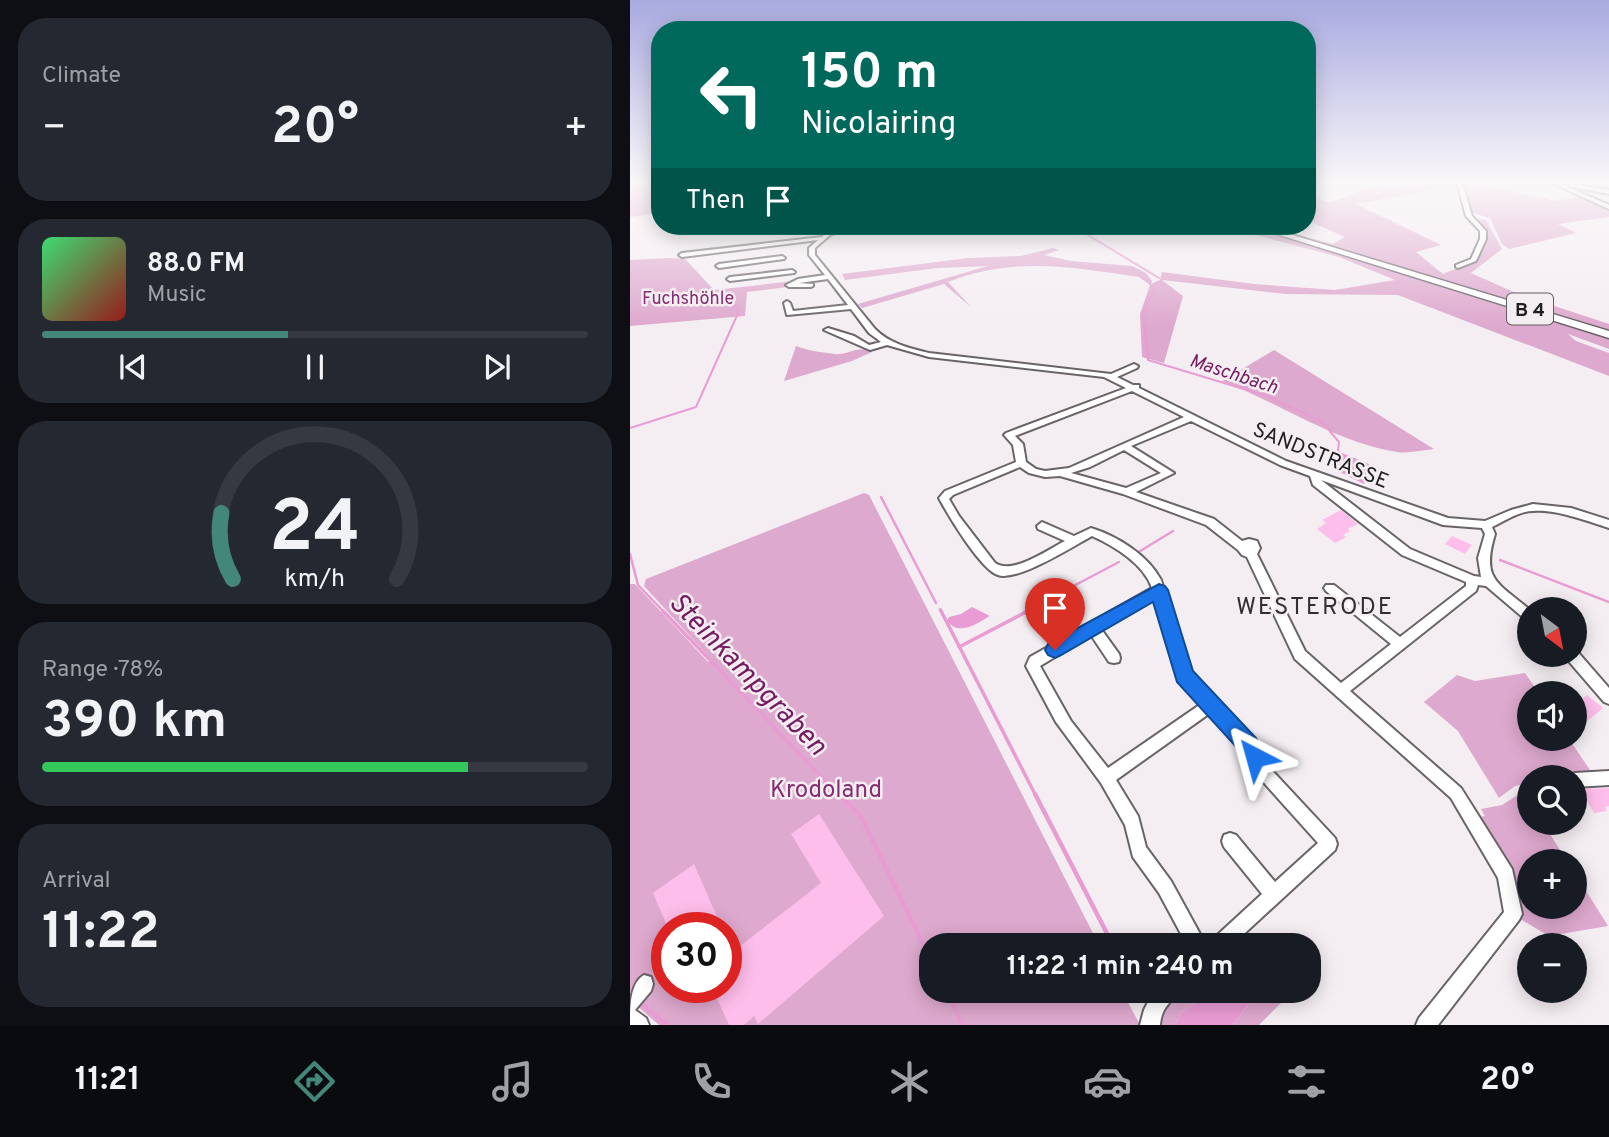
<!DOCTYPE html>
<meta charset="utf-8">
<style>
body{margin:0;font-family:Overpass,sans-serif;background:#242831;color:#f1f3f6;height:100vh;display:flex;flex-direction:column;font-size:26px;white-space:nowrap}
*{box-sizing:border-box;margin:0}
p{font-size:23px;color:#9ea1a6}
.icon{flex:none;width:38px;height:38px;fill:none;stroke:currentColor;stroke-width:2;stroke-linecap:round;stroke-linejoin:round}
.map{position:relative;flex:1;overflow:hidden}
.details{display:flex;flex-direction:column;gap:18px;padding:18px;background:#0d0f14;width:630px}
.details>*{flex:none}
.banner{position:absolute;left:21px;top:21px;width:665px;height:214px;border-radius:28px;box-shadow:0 4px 18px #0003;background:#00695c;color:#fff;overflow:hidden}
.needle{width:46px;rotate:148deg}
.buttons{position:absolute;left:887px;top:597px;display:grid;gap:14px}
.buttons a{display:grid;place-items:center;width:70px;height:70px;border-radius:50%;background:#171b24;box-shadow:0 4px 18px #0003;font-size:35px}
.speed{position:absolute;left:21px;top:912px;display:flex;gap:14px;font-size:35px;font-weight:700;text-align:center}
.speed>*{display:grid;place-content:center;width:91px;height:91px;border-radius:50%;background:#171b24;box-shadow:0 4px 18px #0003;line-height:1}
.speed .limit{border:10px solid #d22;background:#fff;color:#111}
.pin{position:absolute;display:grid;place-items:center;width:60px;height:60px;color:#fff;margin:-72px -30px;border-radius:50% 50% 50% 0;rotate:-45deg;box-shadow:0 0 7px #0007}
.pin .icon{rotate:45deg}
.me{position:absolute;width:77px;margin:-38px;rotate:321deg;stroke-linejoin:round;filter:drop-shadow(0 0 5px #0008)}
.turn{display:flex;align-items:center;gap:24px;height:147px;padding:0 35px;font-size:32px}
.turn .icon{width:91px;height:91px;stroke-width:2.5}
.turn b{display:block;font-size:49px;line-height:60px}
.then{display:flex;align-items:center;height:66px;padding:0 35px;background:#0003;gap:14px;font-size:26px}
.big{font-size:52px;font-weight:700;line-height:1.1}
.details .card{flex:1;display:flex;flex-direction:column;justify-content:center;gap:10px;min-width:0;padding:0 24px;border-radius:28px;background:#242831}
.details .dial{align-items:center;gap:0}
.dial svg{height:182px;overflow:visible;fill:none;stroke:#363941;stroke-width:7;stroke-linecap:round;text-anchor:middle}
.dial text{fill:#f1f3f6;stroke:none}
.song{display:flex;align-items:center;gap:21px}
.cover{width:84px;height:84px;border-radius:10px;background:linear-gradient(135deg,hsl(140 70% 55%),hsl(0 70% 35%))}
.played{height:7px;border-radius:4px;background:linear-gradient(90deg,#43877a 45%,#363941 45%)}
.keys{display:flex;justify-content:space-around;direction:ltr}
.heat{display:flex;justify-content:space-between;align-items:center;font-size:38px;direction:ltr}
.charge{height:10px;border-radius:5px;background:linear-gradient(90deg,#34c759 78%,#363941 0)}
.trip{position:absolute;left:289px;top:933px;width:402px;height:70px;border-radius:28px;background:#171b24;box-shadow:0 4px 18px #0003;font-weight:700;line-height:70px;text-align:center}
.tab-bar{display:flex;height:112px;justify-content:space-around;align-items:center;background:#090b0e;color:#9ea1a6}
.tab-bar .icon{width:49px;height:49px}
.tab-bar .selected{color:#43877a}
.tab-bar b{font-size:32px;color:#f1f3f6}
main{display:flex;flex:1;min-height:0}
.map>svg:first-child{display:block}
</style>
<main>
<section class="details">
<div class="card"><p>Climate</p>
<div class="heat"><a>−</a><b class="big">20°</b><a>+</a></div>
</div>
<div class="card">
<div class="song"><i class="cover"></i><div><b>88.0 FM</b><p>Music</p></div></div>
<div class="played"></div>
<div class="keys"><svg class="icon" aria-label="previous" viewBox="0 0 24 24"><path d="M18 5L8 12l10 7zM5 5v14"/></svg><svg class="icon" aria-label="pause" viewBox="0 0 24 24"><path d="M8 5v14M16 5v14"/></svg><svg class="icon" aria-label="next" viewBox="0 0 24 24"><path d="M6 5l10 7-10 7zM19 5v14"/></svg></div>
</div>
<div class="card dial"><svg viewBox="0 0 100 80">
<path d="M14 69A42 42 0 1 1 86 69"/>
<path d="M14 69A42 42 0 0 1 9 40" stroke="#43877a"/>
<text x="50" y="56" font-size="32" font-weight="700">24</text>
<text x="50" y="72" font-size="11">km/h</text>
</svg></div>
<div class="card"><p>Range · 78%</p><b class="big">390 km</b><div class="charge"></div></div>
<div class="card"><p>Arrival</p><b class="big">11:22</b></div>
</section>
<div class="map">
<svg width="979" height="1025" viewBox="0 0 979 1025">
<rect width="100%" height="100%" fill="#f4eef2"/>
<path fill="#dea9ce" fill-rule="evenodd" d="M0,182H30V213L0,217Z
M765,182H826L827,185L726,204L811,245L786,252L813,274L846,260L852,235L844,219L856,220L872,249L841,273L888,294L979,324V330L635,226L703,244L715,237L677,220V194L699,203L750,184L763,188L773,187Z
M830,182H851L866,188L925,201L953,196L979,208V217L928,224L946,233L879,249L872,244L860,218L843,213Z
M592,226H619L716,254L979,337V349L938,334L946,341L979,353V376L768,295L656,294L532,280L553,296L534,363L512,357L510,314L520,285L509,277C442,267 383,256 318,282L341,307L314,284L232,308L228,304L358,266L307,268L215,280L212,274L338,258L391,256L423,248L429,250L414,255L441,261L502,266L516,273L522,281L521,284L530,280L532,272L624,284L705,290L765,280L709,257Z
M40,258L55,259L84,290L164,281L157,283V287L117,292L115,316L0,326V260Z
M166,346C179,351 191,352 204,354C217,356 229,344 242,352L222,361L154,381Z
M644,350L804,449C792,450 778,454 767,452C707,443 649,403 592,381Z
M234,493L239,495L469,945H301V990L492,991L510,1025H29L0,1000V584H5L78,662L82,660L14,586L16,579ZM37,928H96V987H37Z
M895,673L909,693H900V738L939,739L962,773L900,777L899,783L885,786L869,798L828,731L794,702L827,675L845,681Z
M894,791L899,800L900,822L913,823L937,861H900V906H945V873L978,926L919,936L890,919L885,879L850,817L855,816L851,809L872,805Z
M554,991H581L551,1013L545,1025H532C534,1009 542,1001 554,991Z
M630,991H663L629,1025H602Z"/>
<path fill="#e99cd3" d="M707,451L739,464L743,471L734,484L710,472Z
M342,607L360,616C347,623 330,637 317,621L319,617L331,614Z
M581,991H630L602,1025H545L551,1013Z"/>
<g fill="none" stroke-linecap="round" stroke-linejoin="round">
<path stroke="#e99cd3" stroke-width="2" d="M443,226L529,278
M527,282L513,313L518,360L637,396L692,422L709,442L708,450L711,455
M0,428L66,407L109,311L99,299"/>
<path stroke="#e99cd3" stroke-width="2.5" d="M251,497L306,603
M507,553L543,531
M0,554L8,585L34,612
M870,560L979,602
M310,609L312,612
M394,612L489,562"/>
<path stroke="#e99cd3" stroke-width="3.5" d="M33,611L210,796
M311,611L406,796
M329,647L398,611"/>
<path stroke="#e99cd3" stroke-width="4.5" d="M209,794L231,817L301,960
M405,794L483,945
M316,990L333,1025
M507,990L508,993
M8,1001L37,1025"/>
</g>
<path fill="#febeeb" d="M711,510L728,524L718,529L720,531L713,535L716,537L705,543L687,529L696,523L692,520Z
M822,536L842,545L835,554L815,544Z
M957,695L973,708L955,723L945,720V705Z
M979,788V806L975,807L977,811L964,813L950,789Z
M189,814L254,916L128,1024L124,1016L114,1025H99L82,987H96V957L191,883L161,834Z
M64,864L88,919L76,928H38L23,893Z"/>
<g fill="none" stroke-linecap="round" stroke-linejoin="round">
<g stroke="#696467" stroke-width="4">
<path id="minor" d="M827,182H832L842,216L856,231V239L846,261L828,268L826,267V265L841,259L850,239V231L836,216Z
M920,182H927L979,205V209Z
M941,184L979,190V194L939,186Z
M215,226H222L200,235L185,248V255L245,329C260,344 279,348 299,353L481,374L504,364L508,366L507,368L487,377L503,385H509V388L656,461L818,518L855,521L881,510L903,504L941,508L979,520V528C957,521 926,509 903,511C889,511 875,521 862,527L865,534C851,580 867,582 900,610V622L896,620L856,586L848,585L846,591L720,691L831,788L882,869L892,914L889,920L808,1025H786L789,1018L874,912L868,878L821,798L665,659L617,557L612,555L608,550L576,525L493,494L430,476L415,477L399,473L390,467L323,495L319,499L329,516L365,563C383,575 417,550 435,541L408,529L407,526L412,522L444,536L461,528C487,536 518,555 531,580L561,673L623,740L638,766L705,838L707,844L705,850L602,945H580L583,939L632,894L594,847L592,841L594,835L600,833L606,835L645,882L688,843L628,776L613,750L580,713L486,780L508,816L516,847L541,881L576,945H557L529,893L503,857L495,825L471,783L426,722L396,666L400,657L522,588C514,564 484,546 462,536C442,547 387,582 368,575C351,570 318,515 309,498L315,491L386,462L383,445L374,435L376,433L496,388L474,377L299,357L257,345L240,350L194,330L198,328L224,336L239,345L251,342L239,333L221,309L157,315L154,303L157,301L160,303L163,311L218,305L198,279L169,283L183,284V286L181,287H159L156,285L168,279L195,275L179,255V248L188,240L52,257L49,255L52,253L192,237L196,233ZM502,391L554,417L439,468L415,471L406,469L396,462L393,444L385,436ZM561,421L650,465L680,476L683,485L772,555L836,582V586L770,637L704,585H696L694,588L696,591L761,644L711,683L675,651L627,554L630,548L627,541L619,539L612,541L584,519L506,492L544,473L501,446ZM494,450L531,473L496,488L441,473L460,467ZM691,480L813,525L852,528L855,534L848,558L851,577L844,576L780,549ZM525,598L548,676L571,704L478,768L441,721L410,666L461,635L479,662L484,663L489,662L490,658L489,654L471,629Z
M152,256L155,258L154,259L89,268L86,266L89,264Z
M162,270L165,272L164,273L100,281L97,279L100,277Z
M946,650L979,688V704L974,702L936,658L935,654H945Z
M979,771V785L945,787V777H939L945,773Z
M14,975L21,977L23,984L21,991L5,1010L16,1018L19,1025H0C0,1007 0,983 14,975Z
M524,990H547C541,1005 532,1005 530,1025H510L514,1010Z"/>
</g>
<g stroke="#696467" stroke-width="3">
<path id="highway" d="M621,226H633L979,331V338Z"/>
</g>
<use href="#minor" fill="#fff" fill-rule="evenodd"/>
<use href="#highway" fill="#fff" fill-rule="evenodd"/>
</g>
<linearGradient id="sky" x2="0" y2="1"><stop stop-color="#a8aae0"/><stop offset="0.56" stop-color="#faf7f9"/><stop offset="1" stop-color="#faf7f9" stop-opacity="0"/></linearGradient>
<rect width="979" height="326" fill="url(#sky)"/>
<path fill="#1a73e8" stroke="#114b97" stroke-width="2" d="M529,584L535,586L538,590L563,671L626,738L636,757L633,764L625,767L617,764L611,752L547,682L523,602L431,655L425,658L418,655L415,650L418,644Z"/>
<g text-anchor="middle" stroke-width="5" stroke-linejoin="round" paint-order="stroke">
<g font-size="18" fill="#862e72" stroke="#f4eef2">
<text x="58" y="304">Fuchshöhle</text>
</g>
<rect fill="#f4eef2" stroke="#605e60" stroke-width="2" x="877" y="293.5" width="46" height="31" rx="5"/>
<g font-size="19" font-weight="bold" fill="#212021">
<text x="900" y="316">B 4</text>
</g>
<g font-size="19" font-style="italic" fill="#741b61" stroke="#f4eef2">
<text transform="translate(604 373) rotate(18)" y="7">Maschbach</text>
</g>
<g font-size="21" fill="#212021" stroke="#f4eef2">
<text transform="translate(691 455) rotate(22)" y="7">SANDSTRASSE</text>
</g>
<g font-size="24" letter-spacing="2" fill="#322e31" stroke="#f4eef2">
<text x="685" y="614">WESTERODE</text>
</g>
<g font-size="24" fill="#862e72" stroke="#f4eef2">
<text x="196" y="797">Krodoland</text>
</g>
<g font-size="28" font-style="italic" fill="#741b61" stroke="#f4eef2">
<text transform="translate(119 673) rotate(46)" y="10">Steinkampgraben</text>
</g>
</g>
</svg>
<div class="buttons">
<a><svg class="needle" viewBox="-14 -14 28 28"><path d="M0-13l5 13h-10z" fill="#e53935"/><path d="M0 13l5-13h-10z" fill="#9ea1a6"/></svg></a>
<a><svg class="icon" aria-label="sound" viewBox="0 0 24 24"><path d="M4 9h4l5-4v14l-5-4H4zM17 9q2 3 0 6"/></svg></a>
<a><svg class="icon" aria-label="search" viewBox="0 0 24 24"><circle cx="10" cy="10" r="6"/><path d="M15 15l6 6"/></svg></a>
<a>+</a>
<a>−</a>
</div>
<div class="speed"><div class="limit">30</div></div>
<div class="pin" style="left:425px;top:650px;background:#d93025"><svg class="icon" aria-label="arrive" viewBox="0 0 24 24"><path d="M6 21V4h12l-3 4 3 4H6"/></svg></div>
<svg class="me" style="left:625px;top:757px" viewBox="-20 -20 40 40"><path d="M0-17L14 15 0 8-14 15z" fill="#1a73e8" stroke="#fff" stroke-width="4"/></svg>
<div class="trip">11:22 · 1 min · 240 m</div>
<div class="banner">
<div class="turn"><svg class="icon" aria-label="left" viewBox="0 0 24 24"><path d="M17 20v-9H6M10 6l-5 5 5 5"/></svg><div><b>150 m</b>Nicolairing</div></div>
<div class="then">Then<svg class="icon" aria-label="arrive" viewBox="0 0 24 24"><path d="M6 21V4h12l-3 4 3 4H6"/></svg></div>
</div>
</div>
</main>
<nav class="tab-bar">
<b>11:21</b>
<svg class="icon selected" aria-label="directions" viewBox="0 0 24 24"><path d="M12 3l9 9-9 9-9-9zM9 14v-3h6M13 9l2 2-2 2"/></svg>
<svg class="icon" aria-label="music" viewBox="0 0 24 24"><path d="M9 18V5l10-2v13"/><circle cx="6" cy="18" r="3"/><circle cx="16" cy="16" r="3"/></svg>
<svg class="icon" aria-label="phone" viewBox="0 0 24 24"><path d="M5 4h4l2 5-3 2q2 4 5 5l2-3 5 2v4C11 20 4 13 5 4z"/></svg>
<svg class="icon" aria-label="climate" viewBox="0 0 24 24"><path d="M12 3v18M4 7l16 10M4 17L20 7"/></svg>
<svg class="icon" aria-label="car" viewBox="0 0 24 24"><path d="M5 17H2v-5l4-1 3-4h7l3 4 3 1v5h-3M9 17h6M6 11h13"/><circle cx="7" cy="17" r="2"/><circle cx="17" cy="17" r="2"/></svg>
<svg class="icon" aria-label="filters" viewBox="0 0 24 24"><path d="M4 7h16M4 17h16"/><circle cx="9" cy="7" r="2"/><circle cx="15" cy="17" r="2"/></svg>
<b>20°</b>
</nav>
